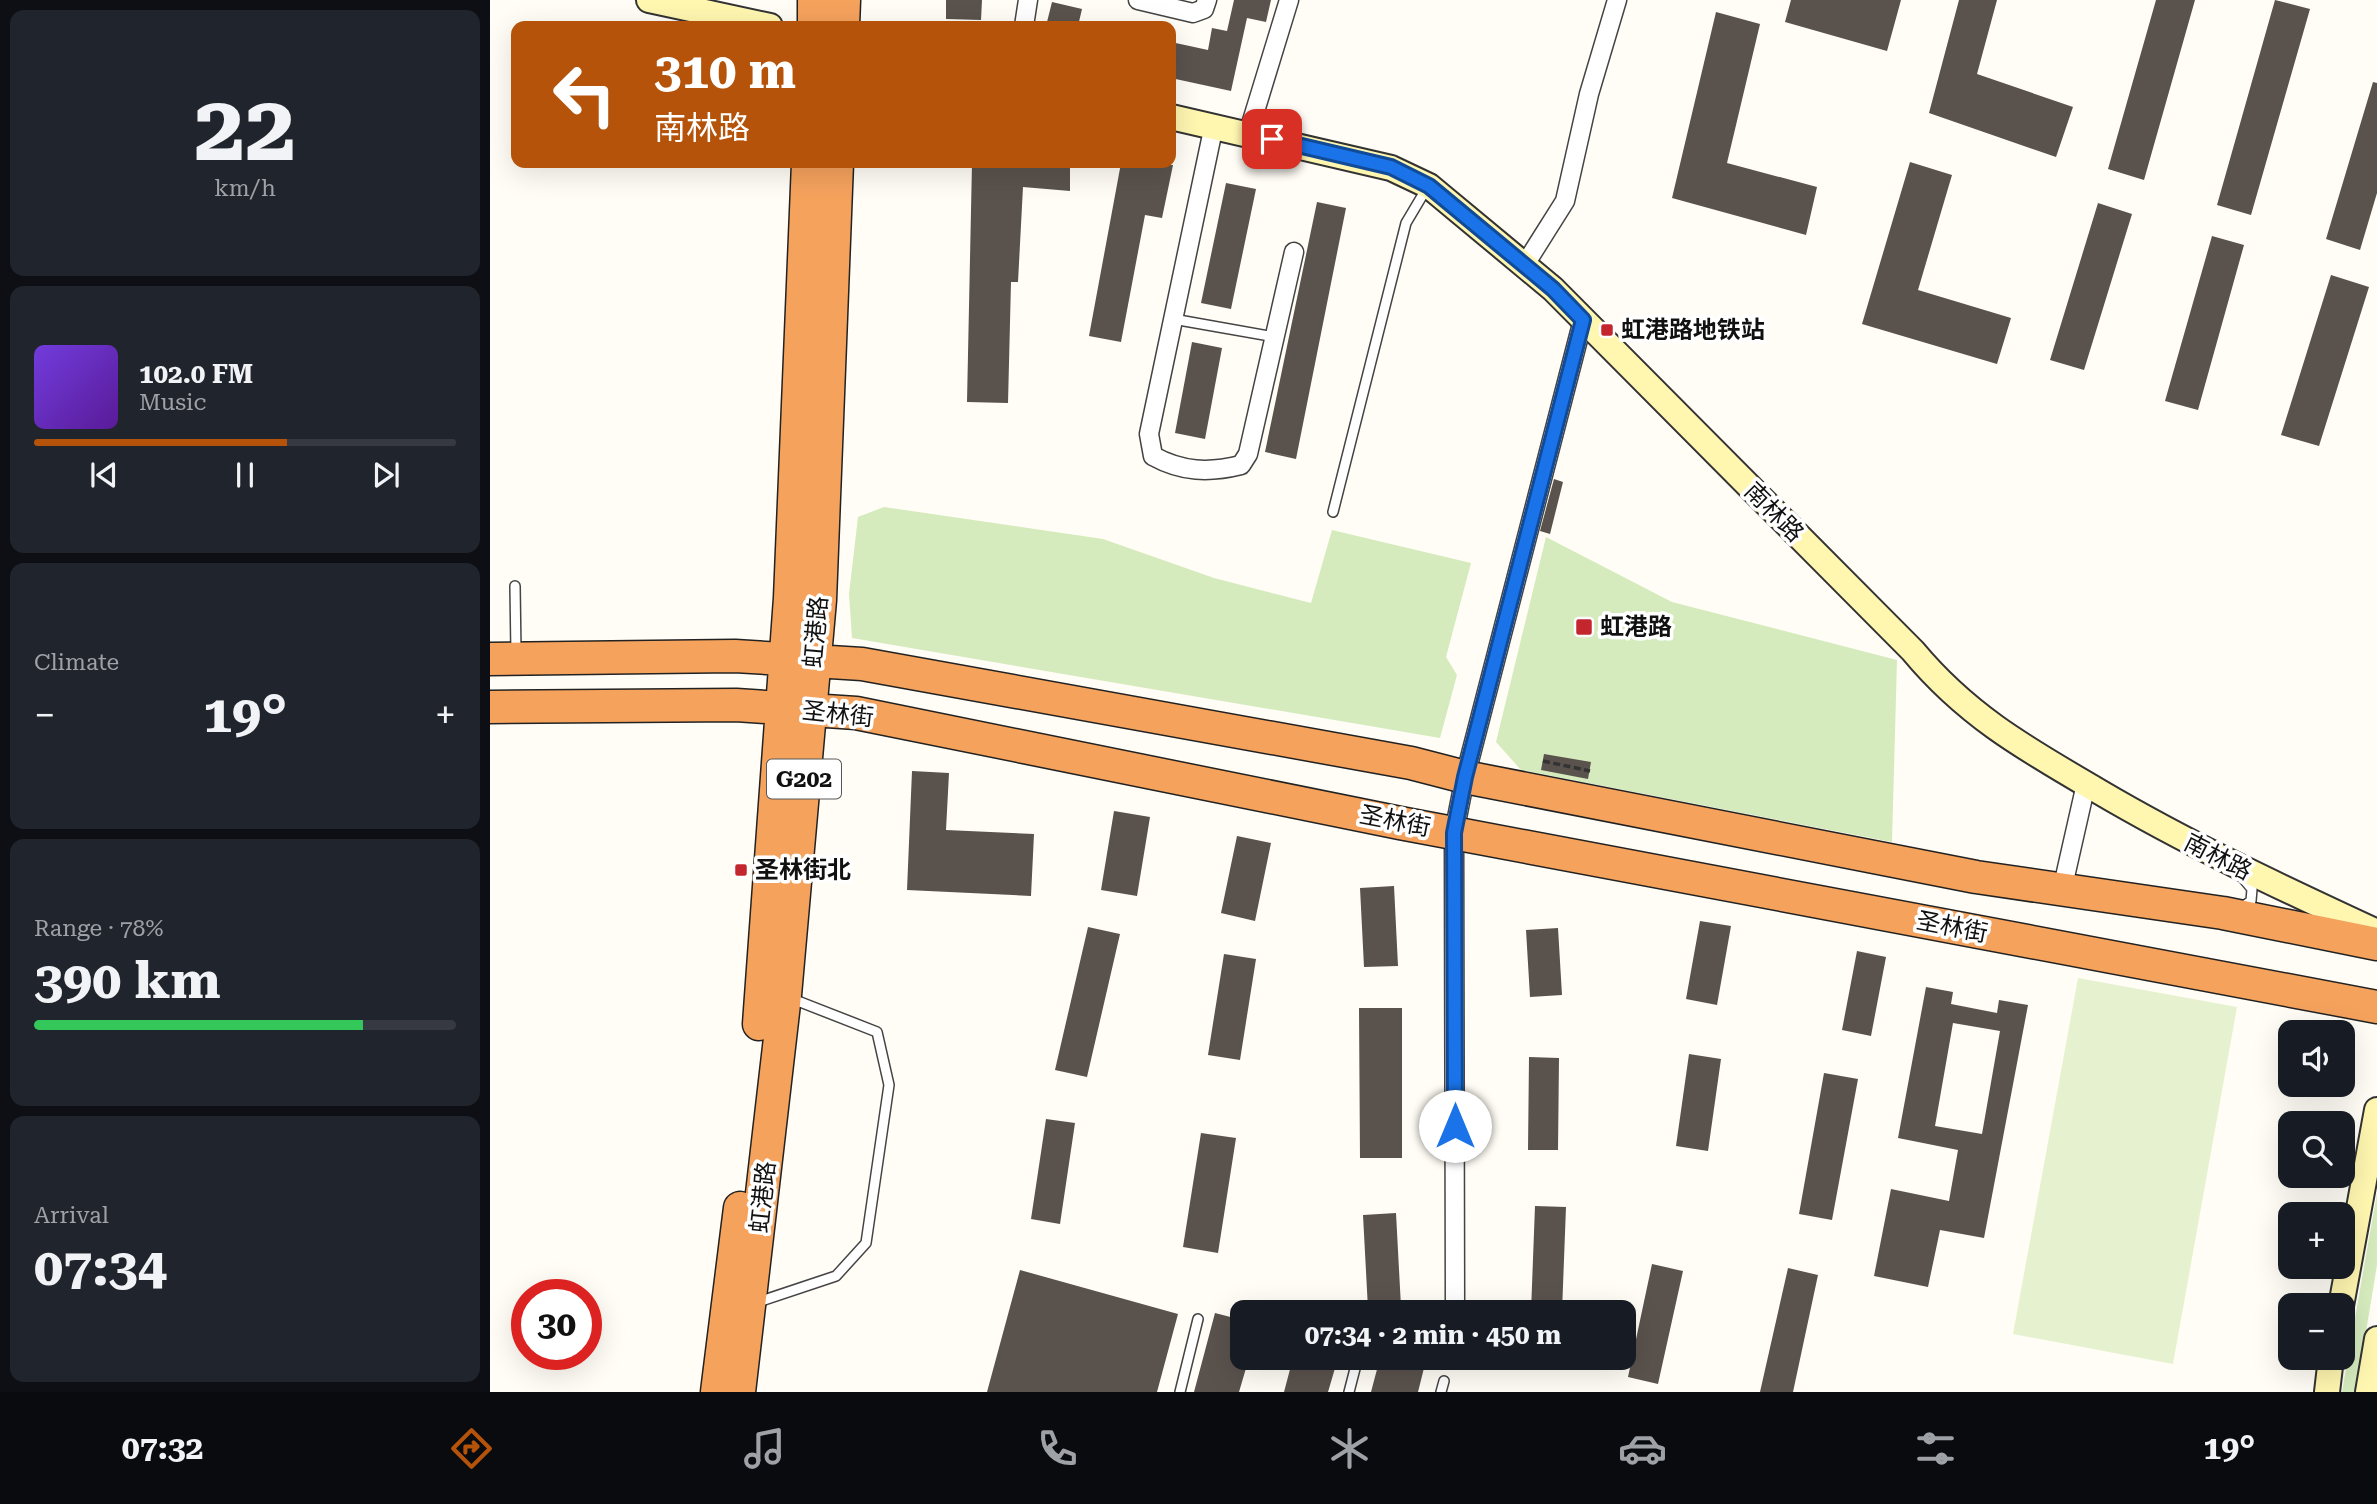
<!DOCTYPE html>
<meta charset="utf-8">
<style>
body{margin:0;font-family:"Roboto Serif","Noto Sans SC",serif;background:#20242c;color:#f1f3f6;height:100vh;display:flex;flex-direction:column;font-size:26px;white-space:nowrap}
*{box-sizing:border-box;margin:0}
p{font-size:23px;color:#9ea1a6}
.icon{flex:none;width:38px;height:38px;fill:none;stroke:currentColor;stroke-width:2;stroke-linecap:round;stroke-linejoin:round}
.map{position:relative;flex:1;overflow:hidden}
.drawer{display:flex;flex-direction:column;gap:10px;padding:10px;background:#0d0f14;width:490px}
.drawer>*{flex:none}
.top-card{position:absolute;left:21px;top:21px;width:665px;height:147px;border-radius:14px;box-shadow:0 7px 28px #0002;background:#b45309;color:#fff;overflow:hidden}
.buttons{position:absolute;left:1788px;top:1020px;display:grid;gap:14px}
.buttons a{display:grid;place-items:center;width:77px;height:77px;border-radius:14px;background:#171b24;box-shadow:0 7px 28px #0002;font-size:35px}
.speed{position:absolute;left:21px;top:1279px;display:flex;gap:14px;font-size:35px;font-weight:700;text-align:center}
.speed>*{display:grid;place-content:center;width:91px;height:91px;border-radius:50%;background:#171b24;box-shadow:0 7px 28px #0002;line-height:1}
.speed .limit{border:10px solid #d22;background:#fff;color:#111}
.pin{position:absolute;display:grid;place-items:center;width:60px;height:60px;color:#fff;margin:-30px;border-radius:14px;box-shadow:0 4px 10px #0006}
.me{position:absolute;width:77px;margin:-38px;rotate:0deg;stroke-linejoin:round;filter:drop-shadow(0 0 5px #0008)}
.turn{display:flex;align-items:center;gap:24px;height:147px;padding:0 28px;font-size:32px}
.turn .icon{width:91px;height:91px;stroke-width:2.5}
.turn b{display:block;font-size:49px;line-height:60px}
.big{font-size:52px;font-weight:700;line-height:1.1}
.drawer .tile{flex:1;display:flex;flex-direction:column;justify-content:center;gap:10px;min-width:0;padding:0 24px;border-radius:14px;background:#20242c}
.drawer .dial{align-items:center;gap:0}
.dial b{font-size:91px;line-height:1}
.song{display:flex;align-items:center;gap:21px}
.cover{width:84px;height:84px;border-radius:10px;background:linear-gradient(135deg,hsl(260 70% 55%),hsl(270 70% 35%))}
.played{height:7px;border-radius:4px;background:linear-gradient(90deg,#b45309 60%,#363941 60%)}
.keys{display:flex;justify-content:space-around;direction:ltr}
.heat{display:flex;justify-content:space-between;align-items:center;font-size:38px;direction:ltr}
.charge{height:10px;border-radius:5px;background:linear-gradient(90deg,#34c759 78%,#363941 0)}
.trip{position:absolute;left:740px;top:1300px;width:406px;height:70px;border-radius:14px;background:#171b24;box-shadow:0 7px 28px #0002;font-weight:700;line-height:70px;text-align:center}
.menu{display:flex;height:112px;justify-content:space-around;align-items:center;background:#090b0e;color:#9ea1a6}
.menu .icon{width:49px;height:49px}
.menu .selected{color:#b45309}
.menu b{font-size:32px;color:#f1f3f6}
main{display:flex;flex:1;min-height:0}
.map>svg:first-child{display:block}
</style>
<main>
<section class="drawer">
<div class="tile dial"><b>22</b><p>km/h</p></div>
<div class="tile">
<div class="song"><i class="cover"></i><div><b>102.0 FM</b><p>Music</p></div></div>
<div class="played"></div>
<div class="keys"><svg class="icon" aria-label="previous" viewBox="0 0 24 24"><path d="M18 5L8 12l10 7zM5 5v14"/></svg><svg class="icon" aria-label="pause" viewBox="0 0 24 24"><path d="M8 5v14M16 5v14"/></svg><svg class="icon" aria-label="next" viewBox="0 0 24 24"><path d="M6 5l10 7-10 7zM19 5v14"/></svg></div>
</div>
<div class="tile"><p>Climate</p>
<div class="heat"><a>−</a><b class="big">19°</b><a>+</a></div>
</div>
<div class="tile"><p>Range · 78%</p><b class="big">390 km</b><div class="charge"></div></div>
<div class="tile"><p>Arrival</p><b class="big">07:34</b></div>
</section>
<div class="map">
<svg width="1887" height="1392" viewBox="0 0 1887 1392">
<rect width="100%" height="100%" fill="#fffdf5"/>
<path fill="#d5ebbd" d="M394,507L613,539L724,578L821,603L842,530L981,563L956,657L967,675L950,738L362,638L359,594L368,517Z
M1056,537L1182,602L1407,660L1402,842L1031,770L1006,742Z
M1887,1193V1265L1866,1392H1852Z"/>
<path fill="#e6f2cf" d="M1588,978L1747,1007L1683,1364L1523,1334Z"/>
<path fill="#5a524d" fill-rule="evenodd" d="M456,0H492L491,20L456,19Z
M744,0H781L776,22L757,18L741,91L681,78V42L718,50L722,28L737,31Z
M1301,0H1411L1397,51L1295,22Z
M1469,0H1507L1487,74L1583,107L1566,157L1439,113Z
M1666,0H1705L1654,180L1618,169Z
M1785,0L1820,9L1761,215L1727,205Z
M562,2L592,9L588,26H556Z
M1226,12L1270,24L1237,163L1327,187L1316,235L1182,198Z
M1883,82L1887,83V193L1870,250L1836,239Z
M1420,162L1462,175L1428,290L1521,318L1507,364L1372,324Z
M482,163H580V191L533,187L528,282H521L518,403L477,402Z
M631,163L683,165L672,218L655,215L631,342L599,336Z
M736,183L766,189L741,309L711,303Z
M827,202L856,208L806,459L775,452Z
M1608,203L1642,214L1594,370L1560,360Z
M1722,236L1754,245L1708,410L1675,401Z
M1841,275L1879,287L1829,446L1791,435Z
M702,342L732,348L715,439L685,433Z
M1064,479L1073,482L1060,534L1050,531Z
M1054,754L1101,762L1098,779L1051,770Z
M422,771L459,773L456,830L544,834L541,896L417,890Z
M624,811L660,817L647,896L611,890Z
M747,836L781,843L765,921L731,913Z
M904,886L908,966L874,967L870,888Z
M1210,921L1241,926L1227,1005L1196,999Z
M598,927L630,934L597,1077L565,1070Z
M1068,928L1072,995L1040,997L1036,930Z
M1367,951L1396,957L1381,1036L1352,1030Z
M734,954L766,959L750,1060L718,1055Z
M1436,987L1463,992L1461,1004L1507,1013L1509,1000L1538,1005L1494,1238L1450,1230L1438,1287L1384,1276L1401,1189L1459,1201L1468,1150L1408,1138ZM1463,1023L1510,1031L1492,1134L1445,1126Z
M869,1008H912V1158H870Z
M1199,1054L1231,1059L1218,1151L1186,1146Z
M1039,1057L1069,1058L1068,1150H1038Z
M1334,1073L1368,1079L1342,1220L1309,1214Z
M556,1119L585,1123L570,1224L541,1219Z
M711,1133L746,1138L728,1253L693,1247Z
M1045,1206L1076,1207L1072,1312H1041Z
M906,1213L911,1307L878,1309L873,1215Z
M1162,1264L1193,1271L1168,1384L1138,1377Z
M1298,1268L1328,1275L1303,1392H1270Z
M530,1270L688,1314L667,1392H497Z
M725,1313L752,1320V1358H759L749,1392H704Z
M803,1358H848L838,1392H794Z
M890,1358L934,1368L928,1392H881Z"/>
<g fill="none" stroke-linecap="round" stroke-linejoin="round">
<g stroke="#444" stroke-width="12">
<path id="lane" d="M683,319L785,337
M843,512L916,223L938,186
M25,586L26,653
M1752,907L1761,901L1762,889L1752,877
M265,1303L346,1276L376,1243L399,1085L387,1032L300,998
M690,1392L708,1319
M859,1392L867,1361
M951,1392L954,1381"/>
</g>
<g stroke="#444" stroke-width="21">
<path id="street" d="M648,0L703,13L714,9L717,0
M534,26L538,0
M724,125L659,434L663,456C692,472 719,473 751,465L758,454L804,252
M758,134L799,0
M1034,266L1075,201L1099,94L1127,0
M1572,890L1596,784
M965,1312L964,833L975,777L1093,320"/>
</g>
<g stroke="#333" stroke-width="28">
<path id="secondary" d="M159,0L280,26
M681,117L901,168L939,186L1063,289L1423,651C1477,716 1536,749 1608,791C1698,844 1792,888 1887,932
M1851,1306L1887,1110
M1837,1392L1841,1358
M1878,1392L1887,1339"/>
</g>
<g stroke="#222" stroke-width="35">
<path id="highway" d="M324,26V0
M353,26L354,0
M0,659L245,656L372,664L921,763L975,777L1486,877L1733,913L1887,944
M0,707L246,705L366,713L910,823L1887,1007
M269,1024L300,598L318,163
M227,1392L250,1208
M249,1392L295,995L330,600L347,163"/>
</g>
<path stroke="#333" stroke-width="3.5" stroke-dasharray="7 3.5" stroke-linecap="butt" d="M1053,761L1100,771"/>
<use href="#lane" stroke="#fff" stroke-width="9"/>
<use href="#street" stroke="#fff" stroke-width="18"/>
<use href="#secondary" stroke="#fff6b0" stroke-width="24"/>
<use href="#highway" stroke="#f5a25d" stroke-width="32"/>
</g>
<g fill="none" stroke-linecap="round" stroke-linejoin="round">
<g stroke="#114b97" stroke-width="18">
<path id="route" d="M782,139L901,167L939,186L1063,289L1093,320L975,777L964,833L965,1126"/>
</g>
<use href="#route" stroke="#1a73e8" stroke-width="12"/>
</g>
<g fill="#c4262e" stroke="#fff" stroke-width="2.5">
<rect x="1110" y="323" width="14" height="14" rx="3.5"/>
<rect x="1085" y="618" width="18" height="18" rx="3.5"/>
<rect x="244" y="863" width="14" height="14" rx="3.5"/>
</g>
<g text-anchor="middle" stroke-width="7" stroke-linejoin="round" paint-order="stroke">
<rect fill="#fff" stroke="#585858" stroke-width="2" x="277" y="759.5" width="74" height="39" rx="5"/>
<g font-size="23" font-weight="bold" fill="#111">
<text x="314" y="787">G202</text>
</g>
<g font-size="24" font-weight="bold" fill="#111" stroke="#fff" text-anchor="start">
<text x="1131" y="338">虹港路地铁站</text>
<text x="1110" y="635">虹港路</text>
<text x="265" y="878">圣林街北</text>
</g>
<g font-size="24" fill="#111" stroke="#fff">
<text transform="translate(1284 512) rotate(45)" y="8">南林路</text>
<text transform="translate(326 632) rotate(-85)" y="8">虹港路</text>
<text transform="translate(348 714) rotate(6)" y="8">圣林街</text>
<text transform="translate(905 821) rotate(11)" y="8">圣林街</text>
<text transform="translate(1728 857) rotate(27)" y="8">南林路</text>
<text transform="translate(1462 927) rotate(11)" y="8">圣林街</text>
<text transform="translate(273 1197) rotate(-84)" y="8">虹港路</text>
</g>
</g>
</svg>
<div class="buttons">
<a><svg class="icon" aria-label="sound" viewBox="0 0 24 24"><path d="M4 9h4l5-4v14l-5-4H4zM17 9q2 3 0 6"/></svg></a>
<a><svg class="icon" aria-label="search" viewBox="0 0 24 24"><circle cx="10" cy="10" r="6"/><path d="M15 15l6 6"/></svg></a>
<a>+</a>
<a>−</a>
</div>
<div class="speed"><div class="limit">30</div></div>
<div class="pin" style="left:782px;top:139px;background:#d93025"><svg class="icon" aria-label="arrive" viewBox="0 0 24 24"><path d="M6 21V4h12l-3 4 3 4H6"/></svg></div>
<svg class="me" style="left:965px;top:1126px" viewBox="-20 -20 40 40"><circle r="19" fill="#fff"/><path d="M0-13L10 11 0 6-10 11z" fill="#1a73e8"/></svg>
<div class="trip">07:34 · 2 min · 450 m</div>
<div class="top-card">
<div class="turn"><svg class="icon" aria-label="left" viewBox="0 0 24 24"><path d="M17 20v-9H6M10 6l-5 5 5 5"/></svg><div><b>310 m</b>南林路</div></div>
</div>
</div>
</main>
<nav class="menu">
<b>07:32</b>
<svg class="icon selected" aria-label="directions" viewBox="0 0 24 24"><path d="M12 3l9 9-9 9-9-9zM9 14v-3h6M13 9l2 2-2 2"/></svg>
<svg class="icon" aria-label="music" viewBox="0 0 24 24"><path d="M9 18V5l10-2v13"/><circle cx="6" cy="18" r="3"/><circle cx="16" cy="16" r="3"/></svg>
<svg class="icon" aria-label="phone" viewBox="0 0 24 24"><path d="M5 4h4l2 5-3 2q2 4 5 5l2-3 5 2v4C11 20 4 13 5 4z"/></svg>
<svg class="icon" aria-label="climate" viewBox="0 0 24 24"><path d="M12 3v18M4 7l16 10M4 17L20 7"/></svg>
<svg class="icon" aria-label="car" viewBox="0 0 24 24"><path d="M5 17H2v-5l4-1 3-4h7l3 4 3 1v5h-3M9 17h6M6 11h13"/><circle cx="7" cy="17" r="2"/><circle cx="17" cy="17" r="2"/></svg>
<svg class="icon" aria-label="filters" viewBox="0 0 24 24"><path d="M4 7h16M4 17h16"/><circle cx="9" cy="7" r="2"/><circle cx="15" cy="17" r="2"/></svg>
<b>19°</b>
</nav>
